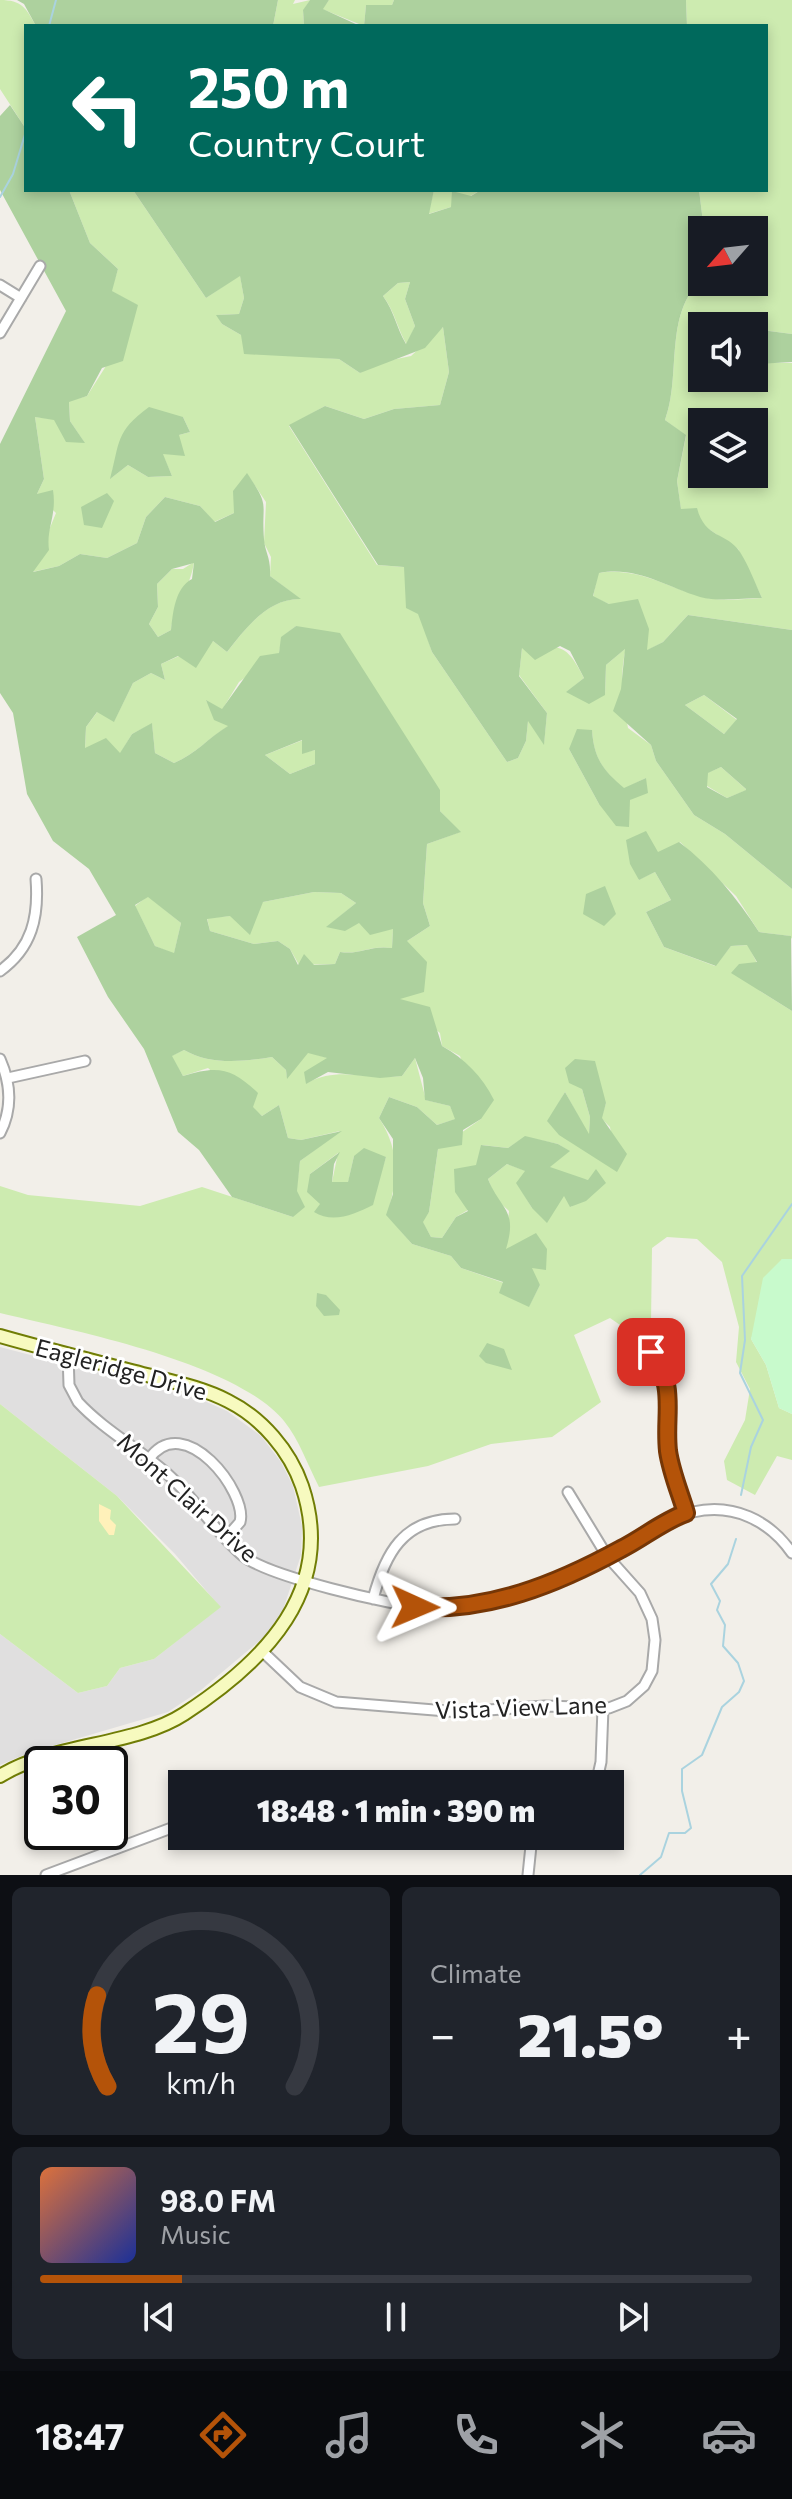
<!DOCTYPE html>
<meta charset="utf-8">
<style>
body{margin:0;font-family:Commissioner,sans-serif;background:#20242c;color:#f1f3f6;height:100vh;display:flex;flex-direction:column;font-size:30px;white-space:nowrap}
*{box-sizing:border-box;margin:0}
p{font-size:26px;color:#9ea1a6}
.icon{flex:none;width:44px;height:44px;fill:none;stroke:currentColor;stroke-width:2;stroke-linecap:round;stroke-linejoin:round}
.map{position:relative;height:1875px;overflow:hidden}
.sheet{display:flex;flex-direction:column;gap:12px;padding:12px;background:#0d0f14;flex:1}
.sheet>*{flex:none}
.top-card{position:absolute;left:24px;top:24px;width:744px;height:168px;border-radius:0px;box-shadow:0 4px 12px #0003;background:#00695c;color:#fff;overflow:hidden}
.needle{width:52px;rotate:242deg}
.tools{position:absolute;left:688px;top:216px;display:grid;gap:16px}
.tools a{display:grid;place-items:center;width:80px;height:80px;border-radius:0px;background:#171b24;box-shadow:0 4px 12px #0003;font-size:40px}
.speed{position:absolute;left:24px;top:1746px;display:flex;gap:16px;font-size:40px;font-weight:700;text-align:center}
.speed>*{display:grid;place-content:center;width:104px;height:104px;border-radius:50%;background:#171b24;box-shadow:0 4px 12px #0003;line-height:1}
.speed .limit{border:4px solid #111;border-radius:12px;background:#fff;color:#111}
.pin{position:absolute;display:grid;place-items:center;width:68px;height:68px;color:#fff;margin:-34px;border-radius:16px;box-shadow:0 4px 12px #0006}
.me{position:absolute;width:88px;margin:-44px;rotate:91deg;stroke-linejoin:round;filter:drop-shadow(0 0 6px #0008)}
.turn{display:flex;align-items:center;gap:28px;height:168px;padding:0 32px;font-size:36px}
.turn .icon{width:104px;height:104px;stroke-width:2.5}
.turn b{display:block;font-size:56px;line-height:68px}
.big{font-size:60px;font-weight:800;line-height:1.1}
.sheet .card{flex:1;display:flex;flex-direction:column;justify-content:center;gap:12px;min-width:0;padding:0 28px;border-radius:12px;background:#20242c}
.sheet .dial{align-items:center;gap:0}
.dial svg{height:208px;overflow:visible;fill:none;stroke:#363941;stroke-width:7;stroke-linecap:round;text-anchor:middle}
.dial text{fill:#f1f3f6;stroke:none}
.song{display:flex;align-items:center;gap:24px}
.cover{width:96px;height:96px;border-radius:12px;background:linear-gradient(135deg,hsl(20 70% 55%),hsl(230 70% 35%))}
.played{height:8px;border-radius:4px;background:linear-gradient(90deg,#b45309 20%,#363941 20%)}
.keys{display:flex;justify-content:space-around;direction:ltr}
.heat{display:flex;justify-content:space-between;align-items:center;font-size:44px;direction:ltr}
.sheet .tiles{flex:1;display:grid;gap:12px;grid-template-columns:1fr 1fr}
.card:last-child{grid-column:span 2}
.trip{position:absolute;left:168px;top:1770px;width:456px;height:80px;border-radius:0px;background:#171b24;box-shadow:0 4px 12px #0003;font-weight:800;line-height:80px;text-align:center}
.menu{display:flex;height:128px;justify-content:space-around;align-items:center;background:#090b0e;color:#9ea1a6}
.menu .icon{width:56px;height:56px}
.menu .on{color:#b45309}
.menu b{font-size:36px;color:#f1f3f6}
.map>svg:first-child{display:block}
</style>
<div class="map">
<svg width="792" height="1875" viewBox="0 0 792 1875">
<rect width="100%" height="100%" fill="#f2efe9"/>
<path fill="#e0dfdf" d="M0,1347L202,1400L227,1411L261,1436L281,1462L293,1486L302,1526L301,1555L282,1613L263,1638L201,1690L168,1712L28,1753L0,1765V1634L78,1693L107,1686L120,1668L154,1659L220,1607L175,1554L117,1496L0,1404Z"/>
<path fill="#cdebb0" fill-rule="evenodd" d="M0,0C22,0 26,8 36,26H26V129L0,89Z
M278,0H295L293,4L310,0L303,11L304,26H273Z
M329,0H394L392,5H366L364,26L322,9Z
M686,0H792V334L769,331L742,320V326H702V378H754V359L757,363H792V630L688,615L663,642L646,651L609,604L593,597L598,573C637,567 664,586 700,596C717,602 744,599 762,598L738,549L681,510L677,481L686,436L665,420C682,375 663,315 702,279V282H754V230H704L699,190H766V26H687ZM702,422H754V474H702Z
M69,190H133L206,298L240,275L244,298L239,314L217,315L222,324L241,335L301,356L339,359L360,373L377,363L411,356L443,327L449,372L440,405L394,409L364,419L325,406L289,426L377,565L404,567L432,652L507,762L518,758L526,741L528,720L544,743L547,713L519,675L522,648C562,646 565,642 584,678L567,692L605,695L606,665L626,648C619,676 623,700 628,728L651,745L656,761L694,815L725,834L792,889V939L790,936L759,932L736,896L680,842L638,880L655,872L671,900L646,912L664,947L715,966L731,946L748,945L757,963L760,991L792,1011V1259H782L751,1339L766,1365L779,1408L792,1414V1460L777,1456L755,1495L727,1480L724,1461L745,1420L750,1389L736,1362L739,1327L722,1262L697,1239L667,1237L652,1248L651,1323L633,1334L610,1318L574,1335L601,1402L552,1437L491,1444L428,1466L319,1487C308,1466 299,1439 284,1421C235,1362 75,1331 0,1313V1186L28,1195L140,1206L202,1187L293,1217L300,1161L340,1131L301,1140L288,1138L279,1105L262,1116L208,1068L183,1076L171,1056L184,1050C210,1065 242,1062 272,1057L286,1070L287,1077L308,1052L328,1058L307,1083C339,1066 365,1080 402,1076L415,1058L426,1100L450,1106L456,1119L437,1125L417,1107L389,1097L379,1118C400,1150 398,1179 387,1215L412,1244L451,1256L461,1268L504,1283L529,1306L540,1285L505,1250L509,1211L496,1199L488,1179L507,1164L526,1171L517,1183L532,1208L565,1195L571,1207L588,1180L573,1178L549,1167L569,1151L558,1144L525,1137L508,1148L482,1145L468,1210L456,1217L442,1238L431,1237L422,1221L429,1212L438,1149L481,1119L460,1056L442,1046L440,1033L399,999L407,941L430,926L423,903L427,844L460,832L440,811L296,626L282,637L279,653L239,682L222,710L206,701L229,726C208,738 196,754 174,763L155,753L152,724L132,734L120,754L85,749L86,727L98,711L114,721L133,683L151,673L165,680L161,664L213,641L227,652C245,629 268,598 300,599L270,576L271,557L264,543L266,502L247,474L234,513L214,522L200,506L165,497L146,517L137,543L107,558L80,554L59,566L32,572L56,513L37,494L44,479L35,417L54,419L84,442L70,421L69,401L87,396L130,328L137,305L111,291L118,269L90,243ZM183,417L190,432L179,435L162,453L172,476L148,477L128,465L111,478L113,468ZM592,731C594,759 603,770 624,789L646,778L630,800L599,804L569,749ZM582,1089L606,1103L601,1118L610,1127L617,1171L548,1122L565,1092L589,1136L590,1117ZM338,1153L332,1182L348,1183L354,1156L386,1157L381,1172L320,1204L310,1174Z
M434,190H481L451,207L428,214Z
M410,282L405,299L415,326L407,345C397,328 395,312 383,296L398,283Z
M194,562C191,587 174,604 171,630L158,637L149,624L158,607L157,584L172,569H183Z
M704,695L737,720L724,734L685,705Z
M303,740L302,753L315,750V764L290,774L265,755Z
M721,767L747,790L727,798L707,786V773Z
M314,892L341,893L356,903L327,927L359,923L393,929L392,948C367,945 362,955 340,952L335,964L299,965L290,949L278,941L254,944L210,931L207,918L230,916L263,902Z
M148,896L181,923L174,954L155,946L135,906Z
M0,1404L117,1496L221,1607L154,1659L120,1668L107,1686L78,1693L0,1634Z"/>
<path fill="#add19e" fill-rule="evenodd" d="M17,0H278L273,26H36L24,4Z
M310,0H329L323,9L360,26H304L303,10Z
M394,0H686L687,26H364L366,5H392Z
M10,105L26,129V190H69L90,243L118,269L112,291L138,305L123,361L102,368L87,396L69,402L70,421L85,443L66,442L54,420L35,417L44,479L37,494L53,490C57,516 46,528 49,550L33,572L59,566L80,554L107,558L137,543L146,517L165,497L200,506L215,522L234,513L233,491L247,473C271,509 261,500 264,539C265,553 271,557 270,576L301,599C268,598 246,628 227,652L213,641L196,668L178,656L161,664L165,680L151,673L133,683L114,722L97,712L86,727L85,748L106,738L120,753L132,734L152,723L155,753L174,763C196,754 208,738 228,726L214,720L206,700L222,709L260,656L279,653L281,637L296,626L340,633L440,790V811L461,832L427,844L423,903L430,926L407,941L427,962L424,992L400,999L430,1007L442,1046C465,1059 482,1076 494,1100L481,1119L463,1130L462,1145L438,1149L429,1212L423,1222L431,1237L442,1238L456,1217L468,1211L455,1192L454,1169L476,1165L481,1145L508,1148L525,1136L558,1144L570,1151L550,1167L588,1180L596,1169L606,1183L586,1201L570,1207L564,1196L547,1223L532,1208L516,1183L525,1171L507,1164L488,1179C501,1211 518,1209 506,1249L536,1233L547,1249L546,1270L532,1268L540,1285L529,1307L499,1293L503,1282L461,1268L451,1256L412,1244L386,1215L393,1194V1139L379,1118L389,1097L417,1107L437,1125L455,1119L450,1106L425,1100L423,1078L415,1058L402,1076L380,1078L328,1072L306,1084L304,1072L327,1058L308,1053L287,1079L286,1070L272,1057C242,1062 210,1065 184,1050L172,1056L183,1076C218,1065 232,1068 258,1093L253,1107L262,1116L279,1105L288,1138L301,1140L342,1131L300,1161L297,1191L305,1207L293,1217L232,1197L199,1150L178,1132L144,1049L108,997L77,937L116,915L89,869L53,841L27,794L13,713L0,693V444L66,311L0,190V116ZM194,563L192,579C175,588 173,612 171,630L158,637L149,624L158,607L157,584L172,569ZM302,740V754L315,750V764L290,774L265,755ZM314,892L341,893L356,903L326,927L345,931L359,923L370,935L393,929L392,948C369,945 361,955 340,952L335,964L314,965L304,954L298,965L290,949L278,941L254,944L210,931L207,919L230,916L250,935L263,902ZM148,897L181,923L174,953L155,946L135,905Z
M133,190H434L429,214L451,207L452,191L471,196L481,190H699L704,230L702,279C663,315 682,375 665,420L686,435L677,481L681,509L697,508C705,539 727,532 740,552C749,566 755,583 762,598C743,598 718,602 700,597C664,586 637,566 599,573L593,596L609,604L638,599L649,629L647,650L663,642L688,615L792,630V889L725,834L694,815L656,761L651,745L613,711L621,689L625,649L606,665L605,695L589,704L566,692L584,678L570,651L560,646L535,660L522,648L519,676L547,713L544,745L528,721L526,741L518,758L507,762L432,652L418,614L406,608L404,567L378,565L289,425L325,406L364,419L394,409L440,405L449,372L443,327L425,348L360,373L339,359L244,354L241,335L222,324L216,315L239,314L244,298L240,276L206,298ZM410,282L405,299L415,326L406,344C396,327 395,313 383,296L398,283ZM704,695L737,719L724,734L685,705ZM721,767L746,789V790L727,798L707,787L708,773Z
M741,319L769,331L792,334V362L757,364L754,326H742Z
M149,407L183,417L190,432L179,435L185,456L163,454L172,476L148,477L128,465L110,479C120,442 115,432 149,407Z
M107,493L114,501L102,528L84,525L81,507Z
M577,729L592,730C594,759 603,770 624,788L646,778L648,793L630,800L629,827L616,826L599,804L569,749Z
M646,831L658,852L679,842C711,866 737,898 759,932L791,936L792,1011L731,973L739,964L757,962L747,945L731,946L716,966L664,947L646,912L671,900L655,872L639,880L630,864L626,840Z
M605,886L616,914L604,926L583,914L586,894Z
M575,1059L595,1061L606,1103L602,1118L627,1154L617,1172L559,1135L547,1121L565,1092L589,1134L590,1117L582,1089L569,1083L565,1068Z
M364,1148L386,1157L373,1205C355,1214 333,1224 314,1212L320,1204L307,1192L310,1174L340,1152L334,1164L332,1182H348L354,1156Z
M317,1293L326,1295L340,1310L339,1315L324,1316L316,1306Z
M487,1343L504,1349L512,1370L486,1363L479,1356Z"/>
<path fill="#fff1ba" d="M99,1504L111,1510L110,1519L116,1525L114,1535H109L99,1521Z"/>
<path fill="#c8facc" d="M782,1259H792V1414L779,1408L766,1365L751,1339L763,1278Z"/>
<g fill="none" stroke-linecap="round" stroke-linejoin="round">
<path stroke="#aad3df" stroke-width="2" d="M49,26L56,0
M0,197L13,174L26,131
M741,1495L751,1447L763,1420L740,1373L745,1340L742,1276L792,1204
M640,1875L661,1857L669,1833H685L691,1828L682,1791V1769L702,1755L722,1707L739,1692L744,1681L738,1663L723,1646L725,1625L717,1610L720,1601L711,1584L728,1564L736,1539"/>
<g stroke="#a9a9a9" stroke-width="13">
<path id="street" d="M0,285L21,298
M0,333L40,266
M0,971C32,948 39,917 36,879
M0,1059C11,1084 13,1108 0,1133
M8,1078L85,1061
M651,1352C677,1388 664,1415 669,1454C671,1474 680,1494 686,1513
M68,1354L69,1385L78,1402C103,1429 136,1447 164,1471C193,1495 213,1530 242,1555C266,1576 393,1606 428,1608C499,1611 567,1578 628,1545C649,1534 669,1517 693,1512C733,1503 769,1520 792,1553
M149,1459C184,1409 248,1493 240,1522L226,1538
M373,1599C385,1554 403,1519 455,1519
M263,1652L300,1687L336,1702L459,1712L545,1706L609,1708L627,1701L644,1686L652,1671L655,1640L652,1619L640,1593L607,1556L568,1492
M596,1784L601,1762L603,1708
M46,1875L182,1824
M528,1875L532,1836"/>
</g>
<g stroke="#707d05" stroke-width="16">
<path id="secondary" d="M0,1336C49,1350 98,1362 147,1375C174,1382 203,1388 228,1401C262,1418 290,1451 302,1486C337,1590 264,1662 184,1714C135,1746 53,1743 0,1776"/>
</g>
<use href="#street" stroke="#fff" stroke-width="9"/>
<use href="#secondary" stroke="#f7fabf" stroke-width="12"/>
</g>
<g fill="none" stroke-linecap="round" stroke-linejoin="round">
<g stroke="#753606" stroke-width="20">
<path id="route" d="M415,1607C488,1612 557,1584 621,1549C643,1538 663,1521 686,1513C680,1493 671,1472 668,1451C664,1413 677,1387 651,1352"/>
</g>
<use href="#route" stroke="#b45309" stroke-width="14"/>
</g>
<g text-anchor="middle" stroke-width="6" stroke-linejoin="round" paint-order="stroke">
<g font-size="24" fill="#222" stroke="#fff">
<text transform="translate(121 1370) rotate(15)" y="8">Eagleridge Drive</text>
<text transform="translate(187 1498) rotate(42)" y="8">Mont Clair Drive</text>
<text transform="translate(521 1708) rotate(-2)" y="8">Vista View Lane</text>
</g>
</g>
</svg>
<div class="tools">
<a><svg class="needle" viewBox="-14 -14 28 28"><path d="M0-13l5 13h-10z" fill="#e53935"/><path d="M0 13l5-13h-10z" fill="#9ea1a6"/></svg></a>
<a><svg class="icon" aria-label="sound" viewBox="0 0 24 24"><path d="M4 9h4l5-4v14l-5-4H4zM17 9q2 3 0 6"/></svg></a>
<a><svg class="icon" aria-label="layers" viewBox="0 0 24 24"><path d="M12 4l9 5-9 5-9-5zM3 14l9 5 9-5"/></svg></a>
</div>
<div class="speed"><div class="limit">30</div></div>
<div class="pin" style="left:651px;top:1352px;background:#d93025"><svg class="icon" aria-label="arrive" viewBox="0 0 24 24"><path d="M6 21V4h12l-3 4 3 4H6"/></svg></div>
<svg class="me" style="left:415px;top:1607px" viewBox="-20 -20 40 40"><path d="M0-17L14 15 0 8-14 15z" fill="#b45309" stroke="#fff" stroke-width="4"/></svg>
<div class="trip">18:48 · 1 min · 390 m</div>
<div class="top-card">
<div class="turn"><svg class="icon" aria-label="left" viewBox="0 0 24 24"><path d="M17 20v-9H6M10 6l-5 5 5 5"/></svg><div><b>250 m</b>Country Court</div></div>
</div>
</div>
<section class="sheet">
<div class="tiles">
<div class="card dial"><svg viewBox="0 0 100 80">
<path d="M14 69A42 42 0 1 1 86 69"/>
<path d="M14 69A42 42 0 0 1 10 34" stroke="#b45309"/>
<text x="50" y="56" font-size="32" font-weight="700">29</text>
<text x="50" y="72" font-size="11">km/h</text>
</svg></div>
<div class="card"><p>Climate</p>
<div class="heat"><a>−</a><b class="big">21.5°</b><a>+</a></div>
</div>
<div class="card">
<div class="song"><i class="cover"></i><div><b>98.0 FM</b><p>Music</p></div></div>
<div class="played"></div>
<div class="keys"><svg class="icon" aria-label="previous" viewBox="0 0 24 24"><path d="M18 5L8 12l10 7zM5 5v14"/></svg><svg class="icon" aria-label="pause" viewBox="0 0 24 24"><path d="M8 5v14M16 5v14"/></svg><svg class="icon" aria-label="next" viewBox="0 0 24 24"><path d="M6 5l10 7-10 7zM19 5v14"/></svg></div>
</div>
</div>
</section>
<nav class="menu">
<b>18:47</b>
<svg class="icon on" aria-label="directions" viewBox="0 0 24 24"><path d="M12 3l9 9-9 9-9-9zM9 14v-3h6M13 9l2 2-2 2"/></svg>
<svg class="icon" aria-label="music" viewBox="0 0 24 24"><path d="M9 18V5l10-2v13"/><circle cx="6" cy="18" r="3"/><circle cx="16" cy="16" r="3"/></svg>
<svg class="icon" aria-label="phone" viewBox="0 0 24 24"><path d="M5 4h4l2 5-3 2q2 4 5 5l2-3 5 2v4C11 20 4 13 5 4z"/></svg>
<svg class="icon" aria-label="climate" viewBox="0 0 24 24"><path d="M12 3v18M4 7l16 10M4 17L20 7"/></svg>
<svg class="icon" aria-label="car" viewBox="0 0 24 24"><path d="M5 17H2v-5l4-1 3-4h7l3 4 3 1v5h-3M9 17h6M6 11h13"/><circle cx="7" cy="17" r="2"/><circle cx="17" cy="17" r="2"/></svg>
</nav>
